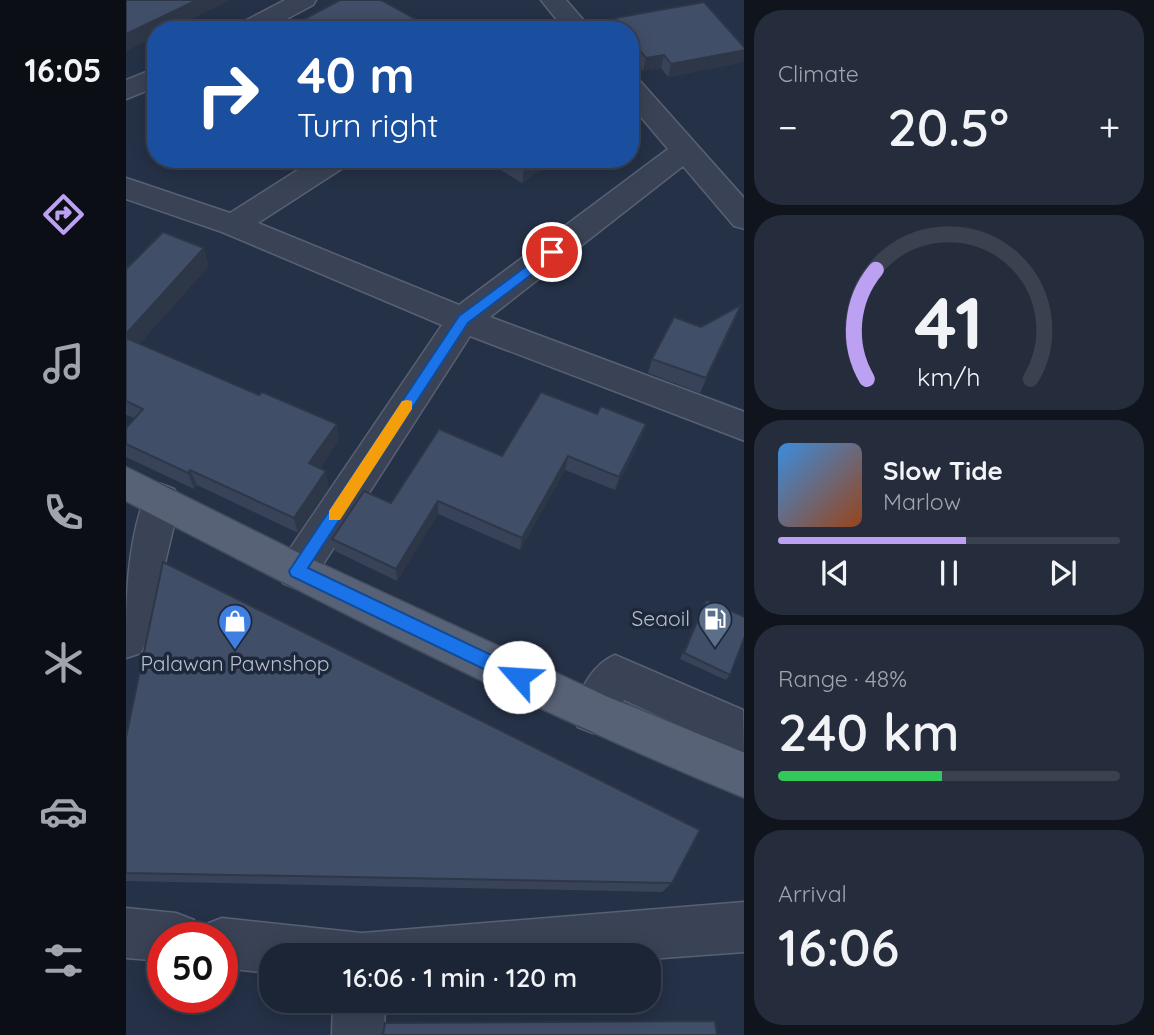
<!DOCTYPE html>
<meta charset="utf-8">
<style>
body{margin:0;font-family:Quicksand,sans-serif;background:#252d3d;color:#f1f3f6;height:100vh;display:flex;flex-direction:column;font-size:26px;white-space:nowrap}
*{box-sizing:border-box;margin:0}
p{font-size:23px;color:#a0a5ad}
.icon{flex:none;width:38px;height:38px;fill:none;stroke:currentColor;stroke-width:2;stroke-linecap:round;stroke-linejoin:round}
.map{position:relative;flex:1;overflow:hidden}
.side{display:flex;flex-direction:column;gap:10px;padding:10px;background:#0f141d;width:410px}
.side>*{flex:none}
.banner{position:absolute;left:21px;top:21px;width:492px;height:147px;border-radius:28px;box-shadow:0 4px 18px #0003,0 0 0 2px #3a4250;background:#1a4fa0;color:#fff;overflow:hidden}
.speed{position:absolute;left:21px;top:922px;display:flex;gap:14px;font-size:35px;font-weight:700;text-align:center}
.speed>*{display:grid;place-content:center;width:91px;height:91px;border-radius:50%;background:#1c2535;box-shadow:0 4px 18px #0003,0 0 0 2px #3a4250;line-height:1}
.speed .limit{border:10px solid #d22;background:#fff;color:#111}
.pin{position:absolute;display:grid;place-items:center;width:60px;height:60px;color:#fff;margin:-30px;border:4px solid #fff;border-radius:50%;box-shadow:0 2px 7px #0007}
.me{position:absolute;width:77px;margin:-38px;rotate:296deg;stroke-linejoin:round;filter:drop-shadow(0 0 5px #0008)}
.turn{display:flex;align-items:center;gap:24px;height:147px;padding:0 35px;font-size:32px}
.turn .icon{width:91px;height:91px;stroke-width:2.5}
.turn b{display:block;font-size:49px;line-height:60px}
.big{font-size:52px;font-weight:600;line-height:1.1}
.side .widget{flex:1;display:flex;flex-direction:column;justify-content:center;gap:10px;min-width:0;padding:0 24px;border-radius:28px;background:#252d3d}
.side .dial{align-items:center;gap:0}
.dial svg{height:182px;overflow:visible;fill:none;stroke:#3a4250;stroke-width:7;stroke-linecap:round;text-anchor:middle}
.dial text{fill:#f1f3f6;stroke:none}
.song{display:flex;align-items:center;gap:21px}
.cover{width:84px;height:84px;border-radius:10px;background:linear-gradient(135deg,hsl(210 70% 55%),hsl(20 70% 35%))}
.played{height:7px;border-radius:4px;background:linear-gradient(90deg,#bca0f2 55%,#3a4250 55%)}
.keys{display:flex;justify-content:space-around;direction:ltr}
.heat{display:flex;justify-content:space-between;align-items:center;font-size:38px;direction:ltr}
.charge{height:10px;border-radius:5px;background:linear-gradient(90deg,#34c759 48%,#3a4250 0)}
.trip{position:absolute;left:133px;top:943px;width:402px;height:70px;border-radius:28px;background:#1c2535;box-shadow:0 4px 18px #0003,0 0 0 2px #3a4250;font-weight:600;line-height:70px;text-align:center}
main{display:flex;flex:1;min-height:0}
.tabs{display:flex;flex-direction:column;width:126px;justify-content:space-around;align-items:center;background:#0b0f15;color:#a0a5ad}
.tabs .icon{width:49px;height:49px}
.tabs .selected{color:#bca0f2}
.tabs b{font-size:32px;color:#f1f3f6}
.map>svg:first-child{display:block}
</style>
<main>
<nav class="tabs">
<b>16:05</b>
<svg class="icon selected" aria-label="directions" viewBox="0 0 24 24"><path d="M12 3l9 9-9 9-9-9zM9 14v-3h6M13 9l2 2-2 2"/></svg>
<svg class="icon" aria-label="music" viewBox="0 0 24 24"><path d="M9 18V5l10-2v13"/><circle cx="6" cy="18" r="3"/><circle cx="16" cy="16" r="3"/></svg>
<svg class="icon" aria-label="phone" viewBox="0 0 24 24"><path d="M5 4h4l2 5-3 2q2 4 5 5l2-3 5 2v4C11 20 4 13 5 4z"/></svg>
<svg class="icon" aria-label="climate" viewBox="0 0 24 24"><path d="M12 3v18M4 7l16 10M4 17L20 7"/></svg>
<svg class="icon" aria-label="car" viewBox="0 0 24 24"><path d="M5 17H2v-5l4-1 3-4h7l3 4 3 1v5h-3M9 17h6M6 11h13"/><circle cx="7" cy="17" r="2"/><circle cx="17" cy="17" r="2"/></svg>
<svg class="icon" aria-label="filters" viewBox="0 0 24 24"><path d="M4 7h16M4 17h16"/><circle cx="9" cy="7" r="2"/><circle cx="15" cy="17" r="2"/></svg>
</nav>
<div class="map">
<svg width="619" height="1035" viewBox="0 0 619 1035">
<rect width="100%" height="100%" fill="#253147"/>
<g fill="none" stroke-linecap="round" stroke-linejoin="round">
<g stroke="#586173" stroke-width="3">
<path id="minor" d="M159,0H190L187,5L140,30H107L111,25Z
M415,0H440L466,30H439Z
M30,68V87L0,99V80Z
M504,79L514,81L619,199V229L608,226L557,166L364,317L619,412V441L344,336L185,583L171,589L157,583L151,571L157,559L316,325L96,232L0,199V178L104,213L189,159H224L220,166L132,223L333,305L542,149L504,104Z
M35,484L48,489L54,500L21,639L15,653L0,658C0,601 0,542 22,489Z
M489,655L617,710L619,791L603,785L585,740L498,700L482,727L467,733L452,727L445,712C455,690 466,664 489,655Z
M619,902V952L523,959V956H145V973L96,968V938H37V961L0,958V908L50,913L68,920L74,936L78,925L96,918L236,933Z
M207,1001H259L258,1035H206Z"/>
</g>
<g stroke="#434c5f" stroke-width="3">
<path id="major" d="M0,467L185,559L482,697L619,753V798C407,711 203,607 0,501Z"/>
</g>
<use href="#minor" fill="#3a4356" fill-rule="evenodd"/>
<use href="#major" fill="#586276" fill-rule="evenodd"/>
</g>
<path fill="#384359" d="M489,18L619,48V56L617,62L542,77L535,68L517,71L504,53V30H487Z
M364,159H429L396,183L363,163Z
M83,266L13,344L133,395L211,424L213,440L194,468L203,487L172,533L71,485L68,489L0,457V428L8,418L0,415V269Z
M609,320L574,393L522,373L526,359L575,327Z
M520,424L515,438L489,490L439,470L394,550L312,514L271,581L209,551L206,539L265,503L376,456Z
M580,600L604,675L600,680L554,659Z
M0,737L546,883L536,892L0,881Z"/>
<path fill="#2e3748" d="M71,0H104L44,30H30V37L0,51V34Z
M619,50V56L617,62L542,77L545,64Z
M538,55L535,68L517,71L520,58Z
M410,159H429L396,183L398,168Z
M78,248L83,266L4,355L0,345V334Z
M615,305L609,320L574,393L580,378Z
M211,424L213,440L186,479L183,463Z
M520,424L515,438L489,490L493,477Z
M442,456L439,470L394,550L396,538Z
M64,470L71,485L68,489L62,473Z
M200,471L203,487L172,533L168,518Z
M312,501V514L271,581L270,569Z"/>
<path fill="#414e67" stroke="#2e3748" stroke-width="2" d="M0,0H71L0,34Z
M214,0H255L309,30H168L163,27Z
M578,2L619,48V50L545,64L538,55L520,58L504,38V30H498L489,18Z
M383,159H410L398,168Z
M37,232L78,248L0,334V269Z
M615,305L580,378L526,359L548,317L575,327Z
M0,338L133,395L136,392L211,424L183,463L200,471L168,518L64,470L62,473L0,444V428L17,409L0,401Z
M415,392L471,414L475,406L520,424L493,477L442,456L396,538L312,501L270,569L206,539L238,491L265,503L313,429L376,456Z
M37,562L574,830L546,883L0,873V737Z
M580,600L619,617V636L604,675L558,653Z
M589,1021L591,1035H255H257L259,1023Z"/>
<path fill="#1a73e8" stroke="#114b97" stroke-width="2" d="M426,247L433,252L431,255L342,323L182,568L399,671L402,677L399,683L393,686L165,576L163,571L333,316Z"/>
<path fill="#f59e0b" d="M281,400L286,401V409L214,520H203V511L276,401Z"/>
<defs>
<g id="fuel-pin" transform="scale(1.75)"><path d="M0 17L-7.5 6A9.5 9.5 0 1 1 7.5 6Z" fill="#5c6f8a" stroke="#1e283b"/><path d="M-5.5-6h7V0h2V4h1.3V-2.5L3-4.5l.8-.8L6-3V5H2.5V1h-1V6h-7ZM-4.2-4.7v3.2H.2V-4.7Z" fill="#fff"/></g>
<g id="shop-pin" transform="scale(1.75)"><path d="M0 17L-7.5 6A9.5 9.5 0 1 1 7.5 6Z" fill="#3f7fe0" stroke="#1e283b"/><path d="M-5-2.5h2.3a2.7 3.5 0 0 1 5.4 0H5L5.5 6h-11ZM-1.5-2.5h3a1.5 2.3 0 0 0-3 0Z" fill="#fff"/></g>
</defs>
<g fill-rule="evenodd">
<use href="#fuel-pin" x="589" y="619"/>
<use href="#shop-pin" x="109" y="621"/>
</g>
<g text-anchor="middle" stroke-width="7" stroke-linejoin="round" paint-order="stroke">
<g font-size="21" fill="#b8bfcf" stroke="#1e283b" text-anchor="end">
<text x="564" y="626">Seaoil</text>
<text x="109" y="671" text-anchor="middle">Palawan Pawnshop</text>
</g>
</g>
</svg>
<div class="speed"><div class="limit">50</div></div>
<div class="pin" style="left:426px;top:252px;background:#d93025"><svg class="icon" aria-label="arrive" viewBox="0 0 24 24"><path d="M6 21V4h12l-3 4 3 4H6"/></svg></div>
<svg class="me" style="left:393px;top:677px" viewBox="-20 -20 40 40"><circle r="19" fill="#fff"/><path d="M0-13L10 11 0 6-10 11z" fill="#1a73e8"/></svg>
<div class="trip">16:06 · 1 min · 120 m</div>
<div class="banner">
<div class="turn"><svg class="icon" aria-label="right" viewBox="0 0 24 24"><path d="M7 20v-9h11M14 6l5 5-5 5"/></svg><div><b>40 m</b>Turn right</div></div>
</div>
</div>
<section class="side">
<div class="widget"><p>Climate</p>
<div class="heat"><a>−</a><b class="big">20.5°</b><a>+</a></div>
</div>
<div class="widget dial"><svg viewBox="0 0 100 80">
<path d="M14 69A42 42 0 1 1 86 69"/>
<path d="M14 69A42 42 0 0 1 18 21" stroke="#bca0f2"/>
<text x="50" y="56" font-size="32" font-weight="700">41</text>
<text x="50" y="72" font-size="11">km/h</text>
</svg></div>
<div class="widget">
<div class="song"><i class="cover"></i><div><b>Slow Tide</b><p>Marlow</p></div></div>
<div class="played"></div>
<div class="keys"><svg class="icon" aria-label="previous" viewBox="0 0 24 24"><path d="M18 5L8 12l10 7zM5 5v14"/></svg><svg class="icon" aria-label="pause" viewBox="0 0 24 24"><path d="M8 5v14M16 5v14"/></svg><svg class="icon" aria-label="next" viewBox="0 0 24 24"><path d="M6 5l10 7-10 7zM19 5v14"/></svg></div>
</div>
<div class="widget"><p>Range · 48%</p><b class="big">240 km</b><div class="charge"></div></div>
<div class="widget"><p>Arrival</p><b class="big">16:06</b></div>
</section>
</main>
